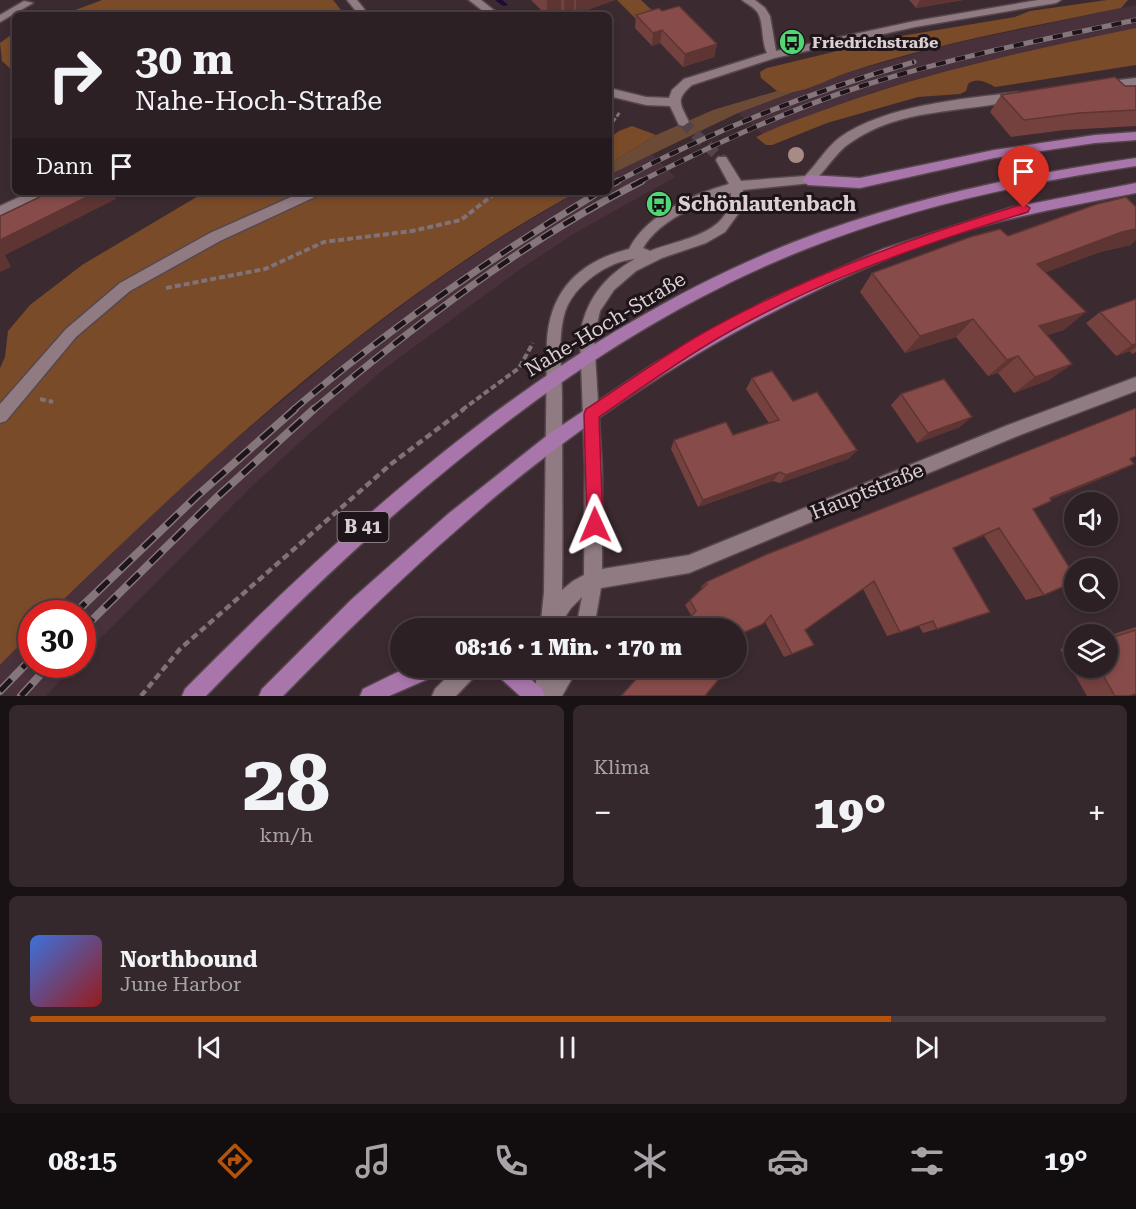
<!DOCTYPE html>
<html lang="de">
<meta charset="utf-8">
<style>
body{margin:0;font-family:"Roboto Serif",serif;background:#35282d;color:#f1f3f6;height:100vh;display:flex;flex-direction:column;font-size:22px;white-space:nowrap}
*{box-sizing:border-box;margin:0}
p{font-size:20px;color:#a7a3a7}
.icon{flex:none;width:33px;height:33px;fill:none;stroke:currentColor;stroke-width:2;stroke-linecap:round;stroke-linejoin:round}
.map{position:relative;height:696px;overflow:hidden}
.sheet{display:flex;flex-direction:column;gap:9px;padding:9px;background:#191214;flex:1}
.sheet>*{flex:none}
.hud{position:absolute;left:12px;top:12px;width:600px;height:183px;border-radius:9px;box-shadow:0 3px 9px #0003,0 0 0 2px #483e42;background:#2d2025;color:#f1f3f6;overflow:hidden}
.buttons{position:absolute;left:1064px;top:492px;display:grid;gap:12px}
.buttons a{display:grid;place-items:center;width:54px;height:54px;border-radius:50%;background:#2d2025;box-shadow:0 3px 9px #0003,0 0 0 2px #483e42;font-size:30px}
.speed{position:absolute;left:18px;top:600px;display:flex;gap:12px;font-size:30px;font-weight:700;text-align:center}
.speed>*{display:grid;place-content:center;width:78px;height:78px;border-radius:50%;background:#2d2025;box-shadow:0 3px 9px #0003,0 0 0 2px #483e42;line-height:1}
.speed .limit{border:9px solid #d22;background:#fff;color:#111}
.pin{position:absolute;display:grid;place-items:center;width:51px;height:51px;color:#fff;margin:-62px -26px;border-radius:50% 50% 50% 0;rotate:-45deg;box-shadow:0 0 6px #0007}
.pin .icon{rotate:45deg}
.me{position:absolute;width:66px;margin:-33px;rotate:359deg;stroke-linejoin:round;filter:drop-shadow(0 0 4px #0008)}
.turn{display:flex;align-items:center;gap:21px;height:126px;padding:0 24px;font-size:27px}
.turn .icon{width:78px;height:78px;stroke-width:2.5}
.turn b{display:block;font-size:42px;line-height:51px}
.then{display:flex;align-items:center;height:57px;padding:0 24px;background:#0003;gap:12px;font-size:22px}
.big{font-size:45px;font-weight:800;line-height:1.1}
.sheet .widget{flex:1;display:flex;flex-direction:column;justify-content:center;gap:9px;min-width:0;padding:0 21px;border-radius:9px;background:#35282d}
.sheet .dial{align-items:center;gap:0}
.dial b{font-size:78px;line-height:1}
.song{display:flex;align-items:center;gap:18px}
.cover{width:72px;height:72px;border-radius:9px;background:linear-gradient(135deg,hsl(220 70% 55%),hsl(0 70% 35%))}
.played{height:6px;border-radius:3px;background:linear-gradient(90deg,#b45309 80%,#483e42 80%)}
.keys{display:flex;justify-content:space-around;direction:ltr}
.heat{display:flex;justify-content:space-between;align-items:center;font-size:33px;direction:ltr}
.sheet .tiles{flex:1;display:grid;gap:9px;grid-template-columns:1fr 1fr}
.widget:last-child{grid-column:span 2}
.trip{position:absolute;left:390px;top:618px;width:357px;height:60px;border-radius:30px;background:#2d2025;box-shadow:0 3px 9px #0003,0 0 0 2px #483e42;font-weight:800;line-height:60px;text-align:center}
.menu{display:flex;height:96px;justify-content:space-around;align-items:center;background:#120d0f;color:#a7a3a7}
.menu .icon{width:42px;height:42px}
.menu .on{color:#b45309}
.menu b{font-size:27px;color:#f1f3f6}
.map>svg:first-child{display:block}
</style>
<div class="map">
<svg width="1136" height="696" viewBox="0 0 1136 696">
<rect width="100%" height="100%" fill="#3c2a31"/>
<path fill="#49313b" d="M1136,5V28L964,66L911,81L871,93L763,134L738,113L849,72L943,46Z
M652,154L675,177L575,233L516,272L384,369L311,432L252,486L83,656L82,614H50L144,522L218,454L354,341L423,290L489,245L577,192H609V175Z
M31,633L32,664L75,665L46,696H0V665Z"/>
<path fill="#6b4b35" d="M799,90L738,113L611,174V163L656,135L713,110L777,91Z"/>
<path fill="#7a4b28" d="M102,0H333L345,15H62Z
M617,0H641L658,16L638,21Z
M1107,0H1128L1121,8C1030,27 936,43 846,73C826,80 798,97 777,91L761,78L760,72L767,68L895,37L1015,17L1030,11Z
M1136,28V65L995,87C986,82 977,77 968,84L966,91L960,94L918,97L827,123L772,145H766L756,137C782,124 811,115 838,105C935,70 1035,49 1136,28Z
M15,32V73L2,61L0,43Z
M632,126L656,135L611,163L609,175V138L619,131Z
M205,192H577C378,301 211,456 50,613L32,614L31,633L0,665V368L5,357L8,331L30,305L82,265Z"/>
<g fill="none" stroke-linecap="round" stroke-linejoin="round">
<path fill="#180c38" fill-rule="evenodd" d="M495,0H502L508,5L503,6Z"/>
<path stroke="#544349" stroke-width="11" stroke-dasharray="11 6" stroke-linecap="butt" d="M683,122L722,160"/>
<g stroke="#56474d" stroke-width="3">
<path id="minor" d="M347,0H357L369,15H359Z
M469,0H481L500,15H488Z
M742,0H755L765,8L770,16L776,51L915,21L1038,0H1061L1056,3L915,27L775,58L692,85C675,100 680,103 689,122L683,126L679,125L670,106L646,105L609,96V88L646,97L669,98L672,90L684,79L767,53C761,41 764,24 758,13C754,7 747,4 742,0Z
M24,1L33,3L0,22V15Z
M1136,78V86L1101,90L1095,86L1101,82Z
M1018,92L1024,96L1022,99C965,113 900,107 850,143C835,153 826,171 812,183L743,190L741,210L725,232L706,243L662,258L636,271L614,290L600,311L594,337L602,468V569L689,555L1008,425L1136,377V391L1020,435L689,573L601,588L594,628H576L582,597L571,608L558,628H542L541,621L544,592L547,341C550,290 580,261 629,249C647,214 693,194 729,184L716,160L718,157H726L741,181L805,176C817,164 826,148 839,138C885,105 963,99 1018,92ZM731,193C731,235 679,239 650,251L643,248C660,219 701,203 731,193ZM635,259C604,276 584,302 580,337L585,468L584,575L573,581L562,590C563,526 562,462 562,398C562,371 557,338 565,312C574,285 608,261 635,259Z
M30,192H47L46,195L0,217V206Z
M302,192H320L319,195L220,241L130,291L76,337L6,421L0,423V404L66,329L120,283L210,233Z
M456,668H479L476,675L456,696H432L435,689Z
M537,668H578L562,696H535Z"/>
</g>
<g stroke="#56474d" stroke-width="3">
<path id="major" d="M1136,132V140L1095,143L994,158L860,188L808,185L802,180L808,175L860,178L994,150L1095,135Z
M1136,158V166C1023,183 912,207 806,249C573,341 377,519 206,696H182L185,689C362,510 557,336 794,242C904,199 1020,175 1136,158Z
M1136,183V193C1053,209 969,224 891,257C734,322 586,415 459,528C398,581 340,638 283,696H259L262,689L352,599L448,514L549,434L655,363L767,300L883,249L1010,208Z
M406,668H440L437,675L389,696H360L363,689Z
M494,668H518L542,689L545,696H520L497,675Z"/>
</g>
<path stroke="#817278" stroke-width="3" stroke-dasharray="4.5 2" stroke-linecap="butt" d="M609,127L620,112"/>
<path stroke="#817278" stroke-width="4" stroke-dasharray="6 3" stroke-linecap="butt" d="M166,288L265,269L324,242L412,231L461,220L494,194L501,192
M40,399L53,402
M462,410L519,368L533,343"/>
<path stroke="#817278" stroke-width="4.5" stroke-dasharray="7 4" stroke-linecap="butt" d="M141,696L180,649L391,464L464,409"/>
<use href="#minor" fill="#907b83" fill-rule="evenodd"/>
<use href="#major" fill="#a976ac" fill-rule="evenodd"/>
<g stroke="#85767b" stroke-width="5">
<path id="rail-far2" d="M616,182C711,131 810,92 914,62
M639,182C713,145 787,110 865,85C954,57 1045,39 1136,20"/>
</g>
<g stroke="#85767b" stroke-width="7">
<path id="rail-far1" d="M609,186L618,181
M293,410C389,329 491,257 599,192
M313,410C415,325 523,241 642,181"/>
</g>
<g stroke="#85767b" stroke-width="8">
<path id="rail" d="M74,614L197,496L295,409
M82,630L216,498L314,409
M0,691L32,658
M21,696L50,664"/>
</g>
<use href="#rail-far2" stroke="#1d1519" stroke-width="4" stroke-dasharray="10" stroke-linecap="butt"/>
<use href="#rail-far1" stroke="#1d1519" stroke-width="4.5" stroke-dasharray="13" stroke-linecap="butt"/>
<use href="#rail" stroke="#1d1519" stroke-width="5" stroke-dasharray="16" stroke-linecap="butt"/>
</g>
<circle fill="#a68c84" cx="796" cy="155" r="8"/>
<path fill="#74413f" d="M531,0H615L576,14L574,12L564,15L561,11L550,15H546Z
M909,0H963L916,8Z
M662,11L717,44L714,57L683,67L660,43L652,46L635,28L636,15Z
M1136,86V126L1065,130L1011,137L990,112L1001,95Z
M1008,236L1131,245L1100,252L1046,272L1064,330L1047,335L1072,364L1049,380L1014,393L998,373L988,376L956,337L905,353L860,292L872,273Z
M1136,299V352L1132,354L1130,351L1116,356L1086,323L1100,312Z
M752,378L793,401L857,450L848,459L780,483L773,481L698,507L671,449L674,440L733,435L769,423L746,389Z
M901,394L960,427L917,443L891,405Z
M1131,460L1115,473L1050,499L1033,509L1044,595L1026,600L984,536L953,548L937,629L923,633L919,626L887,636L863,589L805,630L792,654L784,657L765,622L756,628H680L691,615L685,605L702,589L701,587L706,582Z
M1136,627V694L1129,696H1087L1060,649L1074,645V668H1107V636Z"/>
<path fill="#5e3533" d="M547,0H561V11L550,15H547Z
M564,0H574V12L565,15Z
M576,0H615L576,14Z
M920,0H963L916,8Z
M662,30L660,43L652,46L653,33Z
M717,44L714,57L683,67L685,54Z
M97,192H113L116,199L5,255L11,267L0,272V240Z
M1136,229V240L1131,245L1100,252L1018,283L1037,264L1122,232Z
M1086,312L1064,330L1018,344L1039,326Z
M973,319L956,337L905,353L920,336Z
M1136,344V347L1130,351L1116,356L1132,345Z
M1018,356L998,373L988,376L1007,360Z
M1072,364L1049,380L1014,393L1035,377Z
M972,417L960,427L917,443L928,433Z
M857,450L848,459L780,483L786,475Z
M1134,464L1115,473L1033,507L1050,498Z
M780,472L773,481L698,507L703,500Z
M999,528L984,536L939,554L953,548Z"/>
<path fill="#874c49" stroke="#5e3533" stroke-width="1.5" d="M679,6L717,44L685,54L662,30L653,33L636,15L659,8L662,11Z
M1115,77L1125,86H1136V110L1079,113L1024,120L1001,95Z
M50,192H97L0,240V216Z
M1126,197L1136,207V229L1122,232L1037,264L1086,312L1039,326L1072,364L1035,377L1018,356L1007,360L973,319L920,336L872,273L970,237L1000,229L1008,236L1097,204Z
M1136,299V344L1132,345L1100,312Z
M772,371L793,401L817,392L857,450L786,475L780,472L703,500L674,440L726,422L733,435L779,420L752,378Z
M944,379L972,417L928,433L901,394Z
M1136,408V456L1130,459L1134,464L1050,498L1051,501L1033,509L1074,575V582L1044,595L999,528L953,548L990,612L937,629L933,621L900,632L874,581L805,630L814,645L792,654L771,615L763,624L736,636V628H680L696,611L690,600L707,584L706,582L765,555Z
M1136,630V694L1129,696H1115L1099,668H1107V639Z
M736,648L740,652L736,657Z
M646,668H728L705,696H621Z"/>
<path fill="#e11d48" stroke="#92132f" stroke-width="1.5" d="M1024,204L1030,208L1028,212C917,246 805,285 705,346C669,368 634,393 599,417L603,525L601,530L595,533L589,530L587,525L584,414L586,409C623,385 659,359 696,337C799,278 911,237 1024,204Z"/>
<defs>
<g id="bus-disc" transform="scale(1.35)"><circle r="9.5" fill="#51d673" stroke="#1d1519"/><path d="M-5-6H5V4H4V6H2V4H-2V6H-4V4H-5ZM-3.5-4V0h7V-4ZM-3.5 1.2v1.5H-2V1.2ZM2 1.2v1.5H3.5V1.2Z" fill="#111"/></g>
</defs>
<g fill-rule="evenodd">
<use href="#bus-disc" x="792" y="42"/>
<use href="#bus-disc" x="659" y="204"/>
</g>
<g text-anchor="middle" stroke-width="6" stroke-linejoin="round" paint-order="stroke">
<g font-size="16" font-weight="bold" fill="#dbcfd3" stroke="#1d1519" text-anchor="start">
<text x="812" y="48">Friedrichstraße</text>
</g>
<rect fill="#1d1519" stroke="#a2979b" stroke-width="1.5" x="337.5" y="512" width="51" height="30" rx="4.5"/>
<g font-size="18" font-weight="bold" fill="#dbcfd3">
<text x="363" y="533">B 41</text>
</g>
<g font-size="20" font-weight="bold" fill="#dbcfd3" stroke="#1d1519" text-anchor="start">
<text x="678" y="211">Schönlautenbach</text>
</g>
<g font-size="20" fill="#dbcfd3" stroke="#1d1519">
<text transform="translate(605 324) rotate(-31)" y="7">Nahe-Hoch-Straße</text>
<text transform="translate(867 491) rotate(-22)" y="7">Hauptstraße</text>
</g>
</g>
</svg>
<div class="buttons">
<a><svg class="icon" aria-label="sound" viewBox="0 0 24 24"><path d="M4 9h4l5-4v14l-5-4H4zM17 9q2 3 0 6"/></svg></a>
<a><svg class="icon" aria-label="search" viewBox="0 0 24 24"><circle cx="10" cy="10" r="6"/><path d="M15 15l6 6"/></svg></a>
<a><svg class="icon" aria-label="layers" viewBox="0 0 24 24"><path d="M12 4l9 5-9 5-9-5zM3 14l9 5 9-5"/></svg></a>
</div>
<div class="speed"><div class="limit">30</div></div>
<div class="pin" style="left:1024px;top:208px;background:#d93025"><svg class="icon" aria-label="arrive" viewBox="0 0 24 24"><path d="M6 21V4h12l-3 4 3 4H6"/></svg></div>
<svg class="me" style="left:595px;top:525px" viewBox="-20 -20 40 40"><path d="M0-17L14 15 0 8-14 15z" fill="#e11d48" stroke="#fff" stroke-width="4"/></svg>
<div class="trip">08:16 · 1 Min. · 170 m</div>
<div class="hud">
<div class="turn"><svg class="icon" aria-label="right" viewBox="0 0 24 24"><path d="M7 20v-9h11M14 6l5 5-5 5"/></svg><div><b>30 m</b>Nahe-Hoch-Straße</div></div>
<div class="then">Dann<svg class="icon" aria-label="arrive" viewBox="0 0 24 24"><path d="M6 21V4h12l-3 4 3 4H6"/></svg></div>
</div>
</div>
<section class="sheet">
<div class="tiles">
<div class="widget dial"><b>28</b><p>km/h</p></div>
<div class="widget"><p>Klima</p>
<div class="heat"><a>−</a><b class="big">19°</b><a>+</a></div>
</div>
<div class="widget">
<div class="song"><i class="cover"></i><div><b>Northbound</b><p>June Harbor</p></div></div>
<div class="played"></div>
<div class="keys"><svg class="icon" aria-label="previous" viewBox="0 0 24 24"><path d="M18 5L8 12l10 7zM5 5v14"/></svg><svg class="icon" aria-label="pause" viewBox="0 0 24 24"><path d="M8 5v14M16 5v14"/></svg><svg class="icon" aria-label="next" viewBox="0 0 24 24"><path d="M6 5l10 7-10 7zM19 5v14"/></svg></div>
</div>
</div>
</section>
<nav class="menu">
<b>08:15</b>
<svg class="icon on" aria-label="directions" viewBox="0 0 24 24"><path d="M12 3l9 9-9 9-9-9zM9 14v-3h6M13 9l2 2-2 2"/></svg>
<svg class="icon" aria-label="music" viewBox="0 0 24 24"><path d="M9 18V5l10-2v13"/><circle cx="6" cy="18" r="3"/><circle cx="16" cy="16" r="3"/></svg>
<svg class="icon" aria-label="phone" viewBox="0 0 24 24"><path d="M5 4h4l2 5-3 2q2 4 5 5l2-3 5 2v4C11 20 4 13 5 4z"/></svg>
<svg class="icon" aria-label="climate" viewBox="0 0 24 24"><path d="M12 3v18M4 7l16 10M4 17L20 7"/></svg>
<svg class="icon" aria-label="car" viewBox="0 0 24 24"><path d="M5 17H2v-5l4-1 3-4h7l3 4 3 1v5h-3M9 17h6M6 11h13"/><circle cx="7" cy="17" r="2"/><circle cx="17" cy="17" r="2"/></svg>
<svg class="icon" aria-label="filters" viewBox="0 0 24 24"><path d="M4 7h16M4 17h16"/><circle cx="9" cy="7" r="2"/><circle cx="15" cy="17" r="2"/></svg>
<b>19°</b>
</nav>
